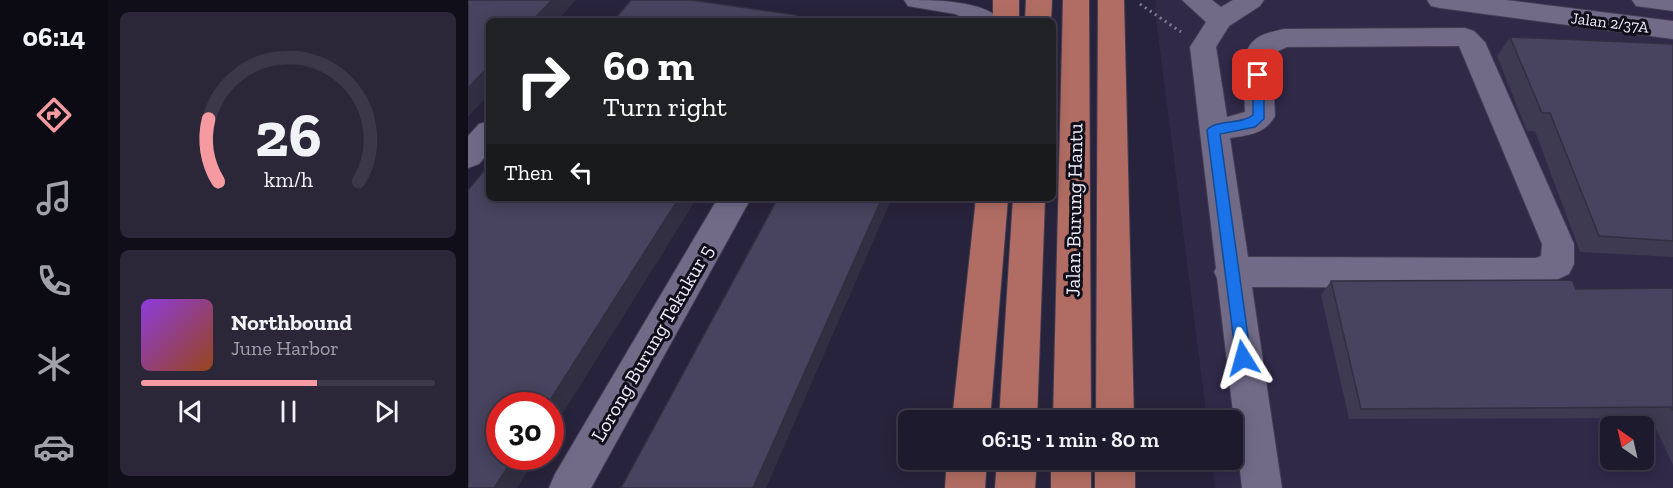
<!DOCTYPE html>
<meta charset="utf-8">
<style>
body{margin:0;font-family:"Zilla Slab",serif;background:#2b2739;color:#f1f3f6;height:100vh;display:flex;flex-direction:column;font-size:22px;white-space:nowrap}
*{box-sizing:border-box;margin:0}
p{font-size:20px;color:#a1a1aa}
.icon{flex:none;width:33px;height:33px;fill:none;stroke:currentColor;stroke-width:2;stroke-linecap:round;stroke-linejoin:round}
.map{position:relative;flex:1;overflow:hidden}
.panel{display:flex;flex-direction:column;gap:12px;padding:12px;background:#100e19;width:360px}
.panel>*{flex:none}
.top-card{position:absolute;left:18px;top:18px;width:570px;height:183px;border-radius:9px;box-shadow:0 3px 15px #0003,0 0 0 2px #3c3849;background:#202124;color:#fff;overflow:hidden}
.needle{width:39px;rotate:326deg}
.buttons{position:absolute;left:1132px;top:416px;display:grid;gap:12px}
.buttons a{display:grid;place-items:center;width:54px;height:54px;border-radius:9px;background:#1e1a2d;box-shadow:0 3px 15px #0003,0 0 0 2px #3c3849;font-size:30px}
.speed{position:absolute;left:18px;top:392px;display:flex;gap:12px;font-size:30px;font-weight:700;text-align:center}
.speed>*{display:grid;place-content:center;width:78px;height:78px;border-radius:50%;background:#1e1a2d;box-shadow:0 3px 15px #0003,0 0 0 2px #3c3849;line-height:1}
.speed .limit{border:9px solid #d22;background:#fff;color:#111}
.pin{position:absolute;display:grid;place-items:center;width:51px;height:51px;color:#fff;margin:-26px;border-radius:12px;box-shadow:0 3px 9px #0006}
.me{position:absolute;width:66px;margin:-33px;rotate:352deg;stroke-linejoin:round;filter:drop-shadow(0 0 4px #0008)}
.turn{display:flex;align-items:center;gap:21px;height:126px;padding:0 18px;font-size:27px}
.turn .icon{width:78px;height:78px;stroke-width:2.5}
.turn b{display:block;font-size:42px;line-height:51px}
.then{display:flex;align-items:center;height:57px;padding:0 18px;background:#0003;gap:12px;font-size:22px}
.panel .card{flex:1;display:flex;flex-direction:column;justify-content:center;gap:9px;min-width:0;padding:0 21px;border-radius:9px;background:#2b2739}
.panel .dial{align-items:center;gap:0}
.dial svg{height:156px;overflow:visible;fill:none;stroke:#3c3849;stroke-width:7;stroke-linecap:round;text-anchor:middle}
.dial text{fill:#f1f3f6;stroke:none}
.song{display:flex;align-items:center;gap:18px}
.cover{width:72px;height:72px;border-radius:9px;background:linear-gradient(135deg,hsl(270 70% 55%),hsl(20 70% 35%))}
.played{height:6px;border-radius:3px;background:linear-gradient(90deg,#f49aa0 60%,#3c3849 60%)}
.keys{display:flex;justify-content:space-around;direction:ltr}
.trip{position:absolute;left:430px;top:410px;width:345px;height:60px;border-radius:9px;background:#1e1a2d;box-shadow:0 3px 15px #0003,0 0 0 2px #3c3849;font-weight:600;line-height:60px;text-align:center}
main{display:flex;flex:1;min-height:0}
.menu{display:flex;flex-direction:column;width:108px;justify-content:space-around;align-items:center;background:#0c0a12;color:#a1a1aa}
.menu .icon{width:42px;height:42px}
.menu .on{color:#f49aa0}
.menu b{font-size:27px;color:#f1f3f6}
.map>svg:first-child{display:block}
</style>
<main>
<nav class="menu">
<b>06:14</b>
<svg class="icon on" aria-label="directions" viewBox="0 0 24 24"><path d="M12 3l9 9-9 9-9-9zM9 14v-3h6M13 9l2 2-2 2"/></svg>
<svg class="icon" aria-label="music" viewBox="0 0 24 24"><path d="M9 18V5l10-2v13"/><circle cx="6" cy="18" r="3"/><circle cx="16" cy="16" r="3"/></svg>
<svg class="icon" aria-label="phone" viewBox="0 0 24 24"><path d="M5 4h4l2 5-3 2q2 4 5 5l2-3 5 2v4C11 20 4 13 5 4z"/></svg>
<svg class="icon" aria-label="climate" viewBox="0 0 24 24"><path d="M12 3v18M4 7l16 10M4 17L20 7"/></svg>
<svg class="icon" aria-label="car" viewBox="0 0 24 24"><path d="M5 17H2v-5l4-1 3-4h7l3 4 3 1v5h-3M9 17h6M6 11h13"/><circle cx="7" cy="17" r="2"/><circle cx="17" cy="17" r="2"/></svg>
</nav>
<section class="panel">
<div class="card dial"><svg viewBox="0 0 100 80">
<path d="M14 69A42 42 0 1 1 86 69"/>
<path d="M14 69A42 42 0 0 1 9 37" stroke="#f49aa0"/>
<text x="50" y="56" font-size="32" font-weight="700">26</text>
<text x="50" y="72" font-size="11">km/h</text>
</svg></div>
<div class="card">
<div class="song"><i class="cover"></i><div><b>Northbound</b><p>June Harbor</p></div></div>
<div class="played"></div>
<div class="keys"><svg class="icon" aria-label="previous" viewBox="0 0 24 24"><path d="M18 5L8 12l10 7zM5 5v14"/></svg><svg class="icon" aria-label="pause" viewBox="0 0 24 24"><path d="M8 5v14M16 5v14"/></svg><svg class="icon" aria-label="next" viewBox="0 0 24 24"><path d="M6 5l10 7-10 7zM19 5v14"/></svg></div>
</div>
</section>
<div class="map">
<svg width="1205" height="488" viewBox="0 0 1205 488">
<rect width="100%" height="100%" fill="#28233c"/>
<path fill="#302948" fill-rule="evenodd" d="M688,0H1205V488H747L743,459H765V420H739L687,10ZM1143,426H1176V459H1143Z"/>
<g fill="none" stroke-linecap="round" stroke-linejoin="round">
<g stroke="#433d52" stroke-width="2">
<path id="minor" d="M436,0C466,0 516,0 534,21H503L487,14L440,6Z
M714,0H744L753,7L765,0H796L792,6L761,26L748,47L759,117L777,112C777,90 768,52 789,38C796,33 808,31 816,29L997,28L1006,31L1017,42L1106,244V264L1101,274L1071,288L784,287L814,488H774L749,278L746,272L748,268L722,47L738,22ZM991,46L1074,244L1073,256L1068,258L780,257L762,138C781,135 797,134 807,116L804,56L808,52L819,47Z
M959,0H1038L1205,21V39L972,8L963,6Z
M1164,0H1205V11L1168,6Z
M21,121V152L11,164L0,168V136L11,124Z
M250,198H283L123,488H81L87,474Z"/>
</g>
<g stroke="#433d52" stroke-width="2">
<path id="major" d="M525,0H551V21H525Z
M558,0H584L583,21H557Z
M595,0H621L623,420H585Z
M630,0H656L666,420H628Z
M508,198H540L522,420H484Z
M545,198H577L569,420H531Z
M479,459H519L517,488H477Z
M529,459H569L567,488H527Z
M583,459H623V488H583Z
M627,459H667V488H627Z"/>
</g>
<path stroke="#7f7b90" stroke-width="3" stroke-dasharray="2 4" stroke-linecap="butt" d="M672,4L713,32"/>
<use href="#minor" fill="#716b88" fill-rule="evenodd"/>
<use href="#major" fill="#b16d63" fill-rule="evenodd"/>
</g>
<path fill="#3e3a51" d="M1042,37L1205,44V257L1112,252L1067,131H1059L1029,56Z
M863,281L1108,289L1205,288V465L1188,429H1183L1178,418L881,419L853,295Z"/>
<path fill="#322f42" d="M84,0H108L89,21H64Z
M328,15L331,21H324Z
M21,66V94L0,117V88Z
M211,198H229L82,434V405H79Z
M414,198H424L298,488H285Z
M47,456H69L49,488H26Z"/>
<path fill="#48435e" stroke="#322f42" stroke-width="1.5" d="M0,0H84L64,21H21V66L0,88Z
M163,0H223L328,15L324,21H145Z
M1042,37L1205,44V241L1131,236L1082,113H1074Z
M21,165V198H211L79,405H32V456H47L26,488H0V190Z
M310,198H414L285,488H153Z
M1104,280L1108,289L1205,288V410L1203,407L893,409L863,281Z"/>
<path fill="#1a73e8" stroke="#114b97" stroke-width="1.5" d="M790,71L796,75V119L787,127L752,134L783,358L781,364L775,366L770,364L768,358L739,130C749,119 773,125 785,115V75Z"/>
<g text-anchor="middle" stroke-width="6" stroke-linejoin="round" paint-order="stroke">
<g font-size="16" fill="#efecfd" stroke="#110f1a">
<text transform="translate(1142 22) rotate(7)" y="6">Jalan 2/37A</text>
</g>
<g font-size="20" fill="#efecfd" stroke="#110f1a">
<text transform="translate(606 210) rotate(-89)" y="7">Jalan Burung Hantu</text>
<text transform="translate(184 343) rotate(-60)" y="7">Lorong Burung Tekukur 5</text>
</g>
</g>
</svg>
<div class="buttons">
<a><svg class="needle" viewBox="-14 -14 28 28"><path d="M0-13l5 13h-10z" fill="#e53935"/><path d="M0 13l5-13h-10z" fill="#a1a1aa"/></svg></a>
</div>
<div class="speed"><div class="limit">30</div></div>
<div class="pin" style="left:790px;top:75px;background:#d93025"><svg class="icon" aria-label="arrive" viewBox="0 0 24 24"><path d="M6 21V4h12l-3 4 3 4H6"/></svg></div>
<svg class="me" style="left:775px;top:358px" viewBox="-20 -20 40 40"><path d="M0-17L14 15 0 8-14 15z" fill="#1a73e8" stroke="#fff" stroke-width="4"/></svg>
<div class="trip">06:15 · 1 min · 80 m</div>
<div class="top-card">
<div class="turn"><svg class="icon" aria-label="right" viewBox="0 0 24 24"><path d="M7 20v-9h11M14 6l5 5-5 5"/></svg><div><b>60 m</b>Turn right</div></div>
<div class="then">Then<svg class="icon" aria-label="left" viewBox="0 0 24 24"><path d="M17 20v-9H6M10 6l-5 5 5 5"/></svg></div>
</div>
</div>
</main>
